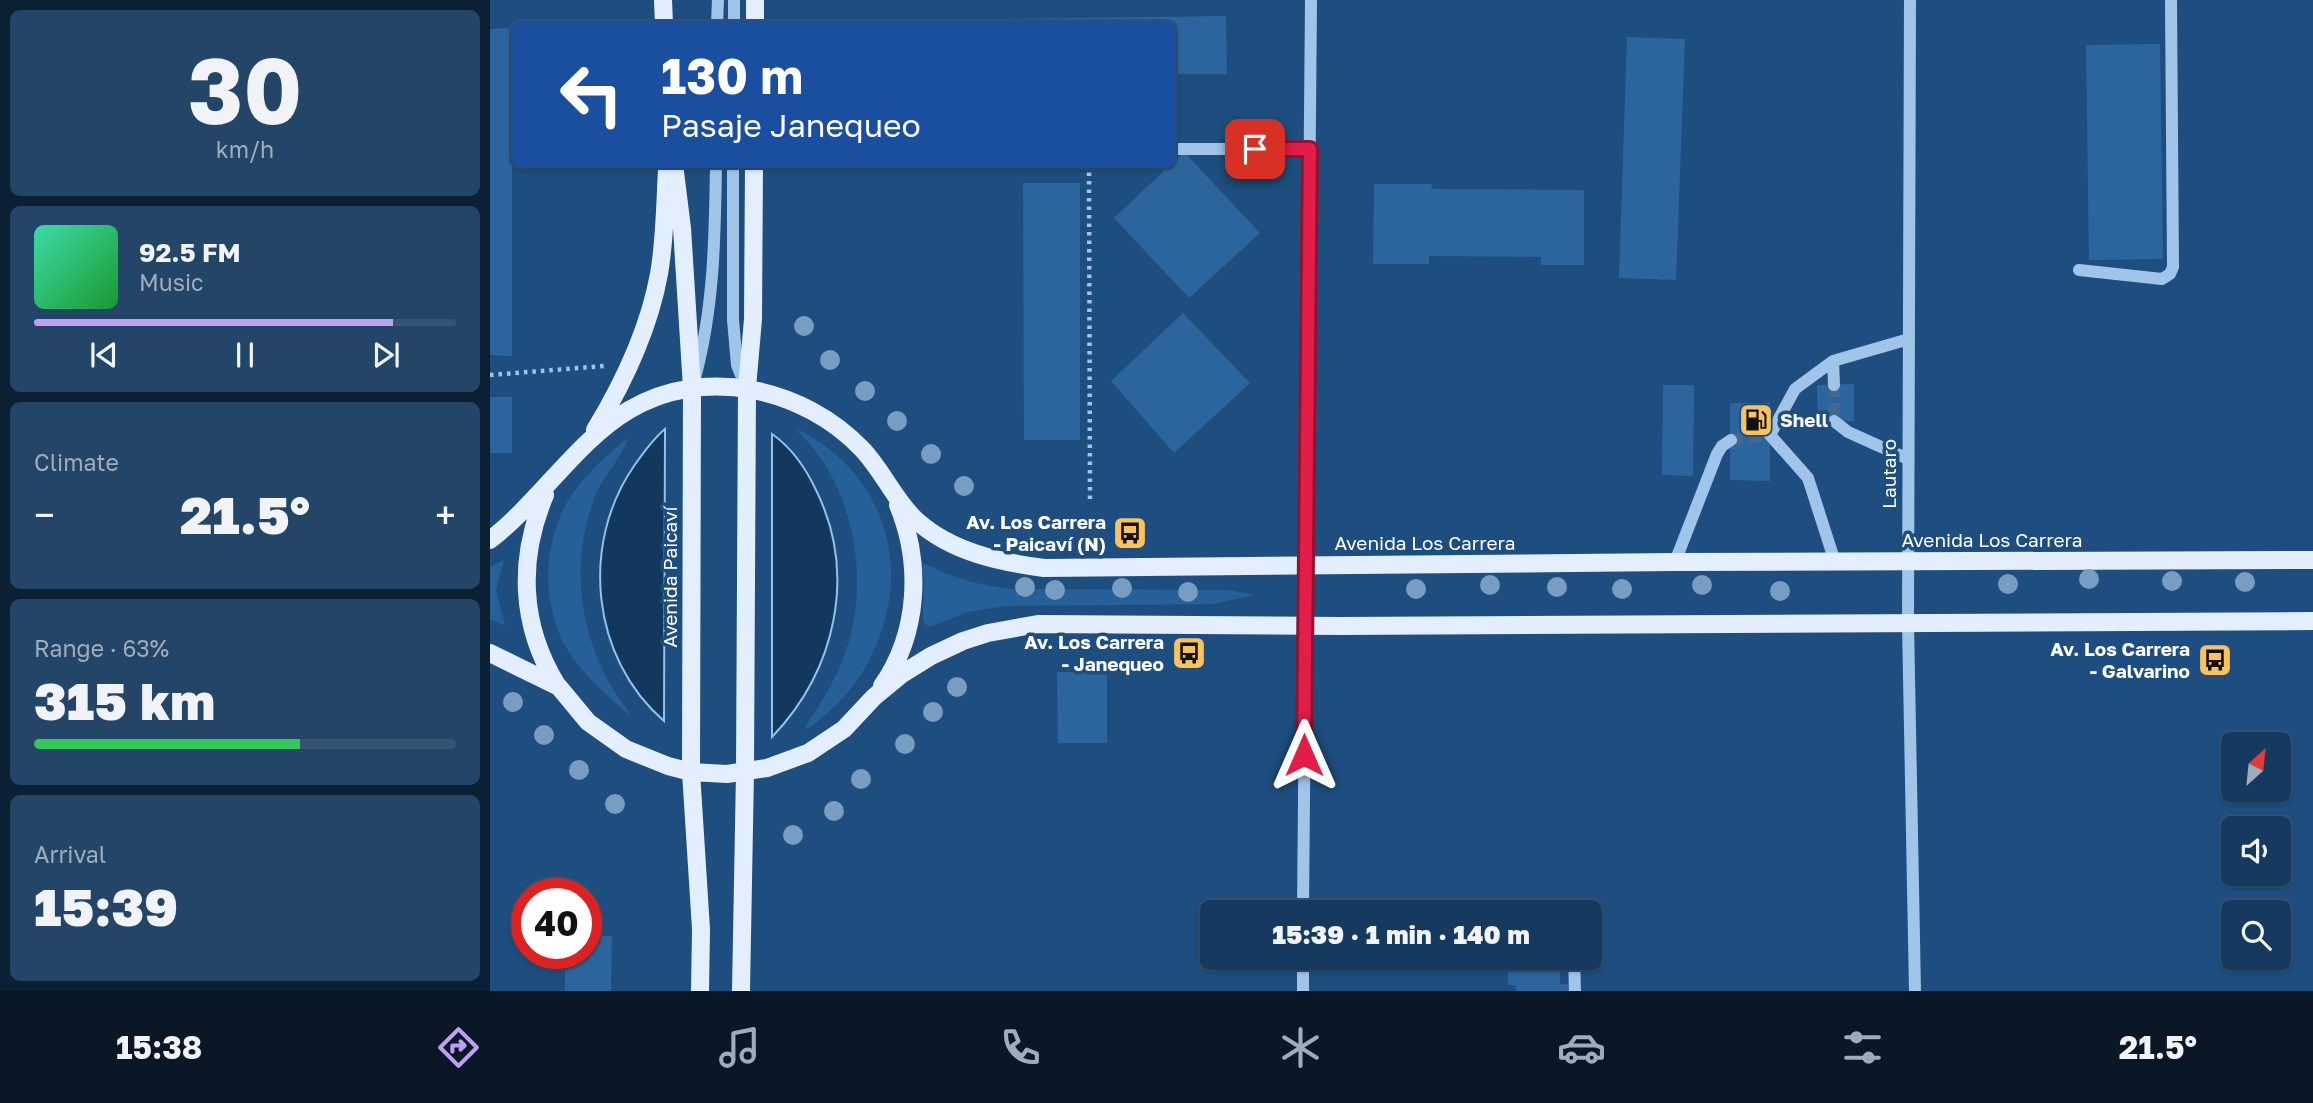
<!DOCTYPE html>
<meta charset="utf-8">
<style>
body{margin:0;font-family:"Golos Text",sans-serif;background:#234568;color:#f1f3f6;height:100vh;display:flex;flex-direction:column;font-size:26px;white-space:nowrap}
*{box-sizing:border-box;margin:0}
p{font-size:23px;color:#9eadbd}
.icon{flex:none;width:38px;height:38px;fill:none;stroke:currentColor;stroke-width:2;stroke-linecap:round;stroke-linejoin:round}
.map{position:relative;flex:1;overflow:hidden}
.drawer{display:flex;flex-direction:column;gap:10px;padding:10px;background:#0c2034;width:490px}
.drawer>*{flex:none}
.guide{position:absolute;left:21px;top:21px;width:665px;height:147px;border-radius:10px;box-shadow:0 2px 5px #0004,0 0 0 2px #355474;background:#1a4fa0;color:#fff;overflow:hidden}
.needle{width:46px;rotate:27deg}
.fabs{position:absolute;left:1731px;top:732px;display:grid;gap:14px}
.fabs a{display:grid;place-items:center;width:70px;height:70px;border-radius:10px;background:#163a5f;box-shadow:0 2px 5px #0004,0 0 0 2px #355474;font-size:35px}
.speed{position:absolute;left:21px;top:878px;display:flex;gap:14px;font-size:35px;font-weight:700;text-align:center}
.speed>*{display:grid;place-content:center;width:91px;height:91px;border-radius:50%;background:#163a5f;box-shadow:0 2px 5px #0004,0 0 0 2px #355474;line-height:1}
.speed .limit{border:10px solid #d22;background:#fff;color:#111}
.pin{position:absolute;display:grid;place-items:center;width:60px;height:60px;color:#fff;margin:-30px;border-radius:14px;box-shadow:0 4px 10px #0006}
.me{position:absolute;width:77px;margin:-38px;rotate:0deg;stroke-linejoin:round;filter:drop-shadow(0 0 5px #0008)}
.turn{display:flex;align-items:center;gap:24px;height:147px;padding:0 35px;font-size:32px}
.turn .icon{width:91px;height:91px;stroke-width:2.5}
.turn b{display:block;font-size:49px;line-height:60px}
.big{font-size:52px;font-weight:800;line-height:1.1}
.drawer .widget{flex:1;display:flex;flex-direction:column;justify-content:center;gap:10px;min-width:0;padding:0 24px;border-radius:10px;background:#234568}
.drawer .dial{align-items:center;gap:0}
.dial b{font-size:91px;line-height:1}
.song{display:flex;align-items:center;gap:21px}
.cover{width:84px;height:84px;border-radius:10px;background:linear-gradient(135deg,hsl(160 70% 55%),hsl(130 70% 35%))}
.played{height:7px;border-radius:4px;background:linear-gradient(90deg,#bca0f2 85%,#355474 85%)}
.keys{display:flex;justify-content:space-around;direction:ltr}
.heat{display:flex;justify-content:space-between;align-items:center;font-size:38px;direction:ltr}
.charge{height:10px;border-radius:5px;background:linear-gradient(90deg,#34c759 63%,#355474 0)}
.trip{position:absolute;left:710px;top:900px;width:402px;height:70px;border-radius:10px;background:#163a5f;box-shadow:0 2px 5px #0004,0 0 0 2px #355474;font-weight:800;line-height:70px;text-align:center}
.menu{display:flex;height:112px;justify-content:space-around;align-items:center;background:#091726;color:#9eadbd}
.menu .icon{width:49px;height:49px}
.menu .on{color:#bca0f2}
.menu b{font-size:32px;color:#f1f3f6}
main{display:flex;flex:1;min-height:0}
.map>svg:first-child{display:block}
</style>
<main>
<section class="drawer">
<div class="widget dial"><b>30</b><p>km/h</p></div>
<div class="widget">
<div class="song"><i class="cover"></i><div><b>92.5 FM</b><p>Music</p></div></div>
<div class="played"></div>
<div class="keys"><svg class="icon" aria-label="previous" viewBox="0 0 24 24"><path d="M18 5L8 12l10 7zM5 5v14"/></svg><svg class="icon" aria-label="pause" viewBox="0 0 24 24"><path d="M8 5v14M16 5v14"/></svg><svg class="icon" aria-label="next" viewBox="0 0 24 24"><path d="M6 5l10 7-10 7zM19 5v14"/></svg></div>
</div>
<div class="widget"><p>Climate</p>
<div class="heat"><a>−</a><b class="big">21.5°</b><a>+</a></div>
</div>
<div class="widget"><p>Range · 63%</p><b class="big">315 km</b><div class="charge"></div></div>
<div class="widget"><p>Arrival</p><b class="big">15:39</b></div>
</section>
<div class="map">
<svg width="1823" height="991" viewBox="0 0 1823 991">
<rect width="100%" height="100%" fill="#1d4e7f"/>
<path fill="#266098" d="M309,430C390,471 422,559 387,643C381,657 374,672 364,685C351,701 335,716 318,729L315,727C333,700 350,673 359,641C379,573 362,482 308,432Z
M138,438C132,458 112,477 104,499C77,571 92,652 139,712L138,714C117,695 94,676 79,652C49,604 52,536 85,490C100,470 118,454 138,438Z
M14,560L6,590L15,625L0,620V567Z
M435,564C464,578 491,586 523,589L738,590L765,595L723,604L515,606L478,612L439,627L433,622L434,579L431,568Z"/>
<path fill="#13385e" stroke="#93c1eb" stroke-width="2" d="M175,429L174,721C101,658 90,544 144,466C153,453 163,439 175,429Z
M282,434C302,448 315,467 325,488C368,573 346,670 282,737Z"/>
<path fill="#2c659d" d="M736,16L737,74H682V24H347L346,21Z
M22,28V356L0,355V29Z
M1137,37L1195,39L1186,280L1129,278Z
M1670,44L1673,259L1599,260L1596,45Z
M694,152L770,233L699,298L624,218Z
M533,183H590V440H534Z
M884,184H942L941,189L1094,190V265H1051V257L939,256V264H883Z
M693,313L760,383L684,453L621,381Z
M1364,384V421L1328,422L1327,385Z
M1173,385H1204L1203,476L1172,475Z
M0,397H22V453H0Z
M1240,403H1280V481L1240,480Z
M567,672H617V743H568Z
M1018,903H1069V912H1018Z
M96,936H122L121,991H75V954H96Z
M1018,957H1070V984H1079V991H1026V986L1018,985Z"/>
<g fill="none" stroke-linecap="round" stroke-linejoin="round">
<path stroke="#3f6992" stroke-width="12" stroke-dasharray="12 6" stroke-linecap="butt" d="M1344,385V421
M1241,440L1280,435"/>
<path stroke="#a0c5e9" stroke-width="4.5" stroke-dasharray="3.5 5" stroke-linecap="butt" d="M599,164L600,500
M0,375L114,366"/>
<path stroke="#a0c5e9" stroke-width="12" d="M1420,0L1418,623L1425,991
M227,24L228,0
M244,24V0
M682,149H820
M243,164V320L247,365L255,385
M1589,270L1672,279L1680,274L1683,267L1681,0
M1343,361L1344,385
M205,378C224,308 225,237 226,164
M1344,421L1358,432L1418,459
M1185,562L1227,454L1232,446L1241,440
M1345,562L1318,478L1280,435L1305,389L1343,361L1419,339
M813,912L821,0
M1084,957L1085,991
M813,991V957"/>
<path stroke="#e3effe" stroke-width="18" d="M173,0L174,24
M265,24V0
M184,164L192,228L202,388L201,772L211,929L210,991
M105,430C134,382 159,329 169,274C175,240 175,205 177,170
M55,495C28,559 30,625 67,685
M0,540C49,502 88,440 139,410C214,365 314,388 372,449C393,471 405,501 427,521C462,552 509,562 554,568L1185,562L1823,560
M0,653L69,687L98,722L136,749L178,766L201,772L237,774L277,768L318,753L354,729L384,697L412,674L441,656L473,641L498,633L548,624L850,626L1823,621
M392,686C429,633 432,563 408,505
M251,991L255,772L257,388L263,319L264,164"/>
</g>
<g fill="#799dc1">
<circle cx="314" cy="326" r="10"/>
<circle cx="340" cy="360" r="10"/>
<circle cx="375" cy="391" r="10"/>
<circle cx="407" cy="421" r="10"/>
<circle cx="441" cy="454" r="10"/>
<circle cx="474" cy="486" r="10"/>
<circle cx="1599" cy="579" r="10"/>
<circle cx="1682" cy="581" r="10"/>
<circle cx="1755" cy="582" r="10"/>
<circle cx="1518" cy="584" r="10"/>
<circle cx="1000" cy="585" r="10"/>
<circle cx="1212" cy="585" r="10"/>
<circle cx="535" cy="587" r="10"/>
<circle cx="1067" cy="587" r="10"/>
<circle cx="632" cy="588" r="10"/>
<circle cx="926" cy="589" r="10"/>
<circle cx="1132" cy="589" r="10"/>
<circle cx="565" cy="590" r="10"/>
<circle cx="1290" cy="591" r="10"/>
<circle cx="698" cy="592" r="10"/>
<circle cx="467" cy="687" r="10"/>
<circle cx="23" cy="702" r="10"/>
<circle cx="443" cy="712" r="10"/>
<circle cx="54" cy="735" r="10"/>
<circle cx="415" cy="744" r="10"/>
<circle cx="89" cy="770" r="10"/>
<circle cx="371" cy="779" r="10"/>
<circle cx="125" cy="804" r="10"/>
<circle cx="344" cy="811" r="10"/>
<circle cx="303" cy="835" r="10"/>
</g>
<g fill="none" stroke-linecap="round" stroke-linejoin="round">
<g stroke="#92132f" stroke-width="18">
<path id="route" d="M765,149H820L814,755"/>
</g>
<use href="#route" stroke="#e11d48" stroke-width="12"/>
</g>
<defs>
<g id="fuel-square" transform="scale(1.75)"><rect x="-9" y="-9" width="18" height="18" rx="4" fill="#f9c25e" stroke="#1d4e7f"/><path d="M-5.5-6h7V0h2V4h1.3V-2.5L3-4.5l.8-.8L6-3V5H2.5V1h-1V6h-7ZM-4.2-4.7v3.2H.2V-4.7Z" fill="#111"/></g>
<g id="bus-square" transform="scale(1.75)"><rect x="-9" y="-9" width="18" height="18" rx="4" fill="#f9c25e" stroke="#1d4e7f"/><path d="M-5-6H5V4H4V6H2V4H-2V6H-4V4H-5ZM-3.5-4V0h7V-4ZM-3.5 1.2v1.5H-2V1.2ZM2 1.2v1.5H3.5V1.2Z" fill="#111"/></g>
</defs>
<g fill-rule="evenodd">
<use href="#fuel-square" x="1266" y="420"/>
<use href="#bus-square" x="640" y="533"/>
<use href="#bus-square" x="699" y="653"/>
<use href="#bus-square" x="1725" y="660"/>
</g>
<g text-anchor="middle" stroke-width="7" stroke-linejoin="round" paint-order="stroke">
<g font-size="19" font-weight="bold" fill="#fff" stroke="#1d4e7f" text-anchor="end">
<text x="1290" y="427" text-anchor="start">Shell</text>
<text x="616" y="529">Av. Los Carrera<tspan x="616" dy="22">- Paicaví (N)</tspan></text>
<text x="674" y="649">Av. Los Carrera<tspan x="674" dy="22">- Janequeo</tspan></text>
<text x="1700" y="656">Av. Los Carrera<tspan x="1700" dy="22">- Galvarino</tspan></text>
</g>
<g font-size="19" fill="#fff" stroke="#1d4e7f">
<text transform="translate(1399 474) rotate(-90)" y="7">Lautaro</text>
<text x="1502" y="547">Avenida Los Carrera</text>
<text x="935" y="550">Avenida Los Carrera</text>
<text transform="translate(180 577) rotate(-90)" y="7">Avenida Paicaví</text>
</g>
</g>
</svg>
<div class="fabs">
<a><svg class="needle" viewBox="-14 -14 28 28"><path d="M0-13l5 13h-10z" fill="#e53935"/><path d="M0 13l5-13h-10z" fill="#9eadbd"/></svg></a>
<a><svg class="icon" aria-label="sound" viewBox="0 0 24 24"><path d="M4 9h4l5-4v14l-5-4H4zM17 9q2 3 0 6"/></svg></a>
<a><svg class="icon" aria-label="search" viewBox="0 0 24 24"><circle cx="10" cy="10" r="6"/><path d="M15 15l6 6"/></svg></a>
</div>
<div class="speed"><div class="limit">40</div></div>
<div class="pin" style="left:765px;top:149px;background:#d93025"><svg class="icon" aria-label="arrive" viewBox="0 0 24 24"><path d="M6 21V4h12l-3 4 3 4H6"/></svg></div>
<svg class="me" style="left:814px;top:755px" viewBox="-20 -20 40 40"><path d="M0-17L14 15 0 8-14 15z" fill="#e11d48" stroke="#fff" stroke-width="4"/></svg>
<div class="trip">15:39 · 1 min · 140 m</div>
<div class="guide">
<div class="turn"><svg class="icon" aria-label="left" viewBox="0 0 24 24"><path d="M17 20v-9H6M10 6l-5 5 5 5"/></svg><div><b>130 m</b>Pasaje Janequeo</div></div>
</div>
</div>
</main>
<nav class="menu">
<b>15:38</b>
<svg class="icon on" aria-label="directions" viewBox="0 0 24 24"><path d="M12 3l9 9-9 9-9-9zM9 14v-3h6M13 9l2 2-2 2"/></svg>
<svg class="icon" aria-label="music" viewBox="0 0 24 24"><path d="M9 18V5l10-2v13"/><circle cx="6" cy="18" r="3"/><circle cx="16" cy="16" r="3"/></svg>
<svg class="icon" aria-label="phone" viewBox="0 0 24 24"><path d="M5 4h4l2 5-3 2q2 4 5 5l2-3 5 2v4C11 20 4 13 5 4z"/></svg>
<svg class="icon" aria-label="climate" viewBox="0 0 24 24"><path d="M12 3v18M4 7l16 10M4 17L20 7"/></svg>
<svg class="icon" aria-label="car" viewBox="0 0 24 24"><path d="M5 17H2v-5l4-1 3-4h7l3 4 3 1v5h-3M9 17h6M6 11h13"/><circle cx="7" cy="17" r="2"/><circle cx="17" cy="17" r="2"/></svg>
<svg class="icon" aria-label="filters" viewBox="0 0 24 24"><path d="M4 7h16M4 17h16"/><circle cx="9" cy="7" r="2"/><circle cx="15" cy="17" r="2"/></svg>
<b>21.5°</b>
</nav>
